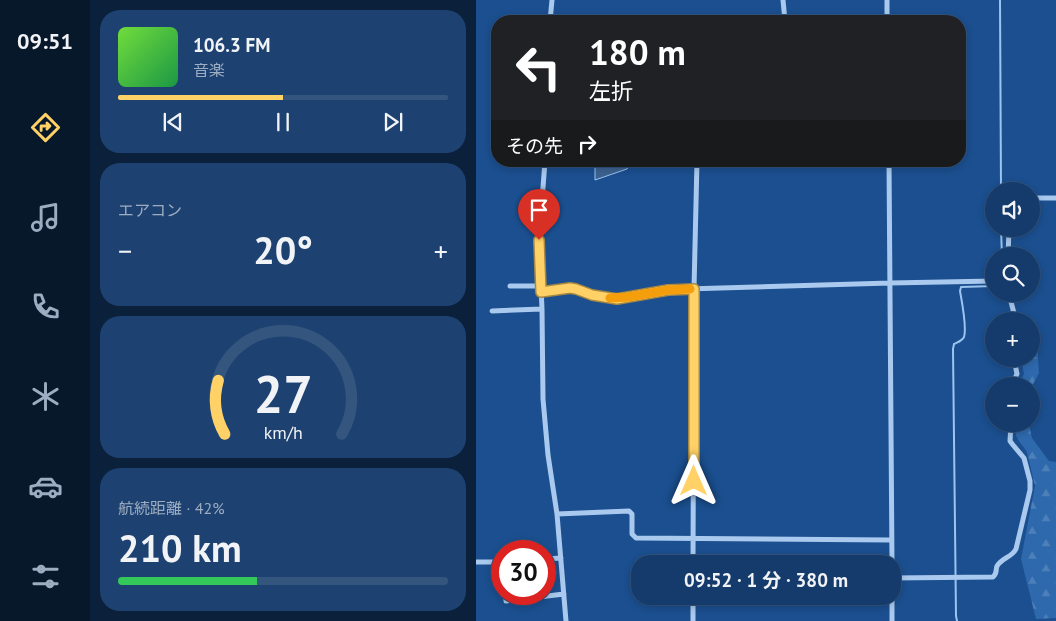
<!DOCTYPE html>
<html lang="ja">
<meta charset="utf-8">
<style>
body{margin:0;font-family:"PT Sans","Noto Sans JP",sans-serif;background:#1d4271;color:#f1f3f6;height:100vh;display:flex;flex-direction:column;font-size:19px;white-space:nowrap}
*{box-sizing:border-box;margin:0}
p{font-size:16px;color:#9dadc1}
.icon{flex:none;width:28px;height:28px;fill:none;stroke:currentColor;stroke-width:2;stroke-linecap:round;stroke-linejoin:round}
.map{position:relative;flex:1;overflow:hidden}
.panel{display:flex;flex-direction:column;gap:10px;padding:10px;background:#0b203b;width:386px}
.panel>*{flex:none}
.top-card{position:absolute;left:15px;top:15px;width:475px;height:152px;border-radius:20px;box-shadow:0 2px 8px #0003,0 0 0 1px #33557e;background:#202124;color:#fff;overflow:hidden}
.controls{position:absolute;left:509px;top:182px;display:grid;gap:10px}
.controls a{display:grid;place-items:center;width:55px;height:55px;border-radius:50%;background:#143b6b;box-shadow:0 2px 8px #0003,0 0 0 1px #33557e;font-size:25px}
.speed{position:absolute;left:15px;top:540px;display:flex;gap:10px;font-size:25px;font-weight:700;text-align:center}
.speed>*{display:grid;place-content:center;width:65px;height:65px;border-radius:50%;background:#143b6b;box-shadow:0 2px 8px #0003,0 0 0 1px #33557e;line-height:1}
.speed .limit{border:8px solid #d22;background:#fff;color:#111}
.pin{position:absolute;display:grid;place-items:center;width:42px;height:42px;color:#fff;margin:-51px -21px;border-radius:50% 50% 50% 0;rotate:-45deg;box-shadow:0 0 5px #0007}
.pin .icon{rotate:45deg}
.me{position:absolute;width:55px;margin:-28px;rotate:0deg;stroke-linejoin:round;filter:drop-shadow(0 0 4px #0008)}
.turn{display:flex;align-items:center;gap:18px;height:105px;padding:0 15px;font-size:22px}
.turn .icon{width:65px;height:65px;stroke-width:2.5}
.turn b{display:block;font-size:35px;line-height:42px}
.then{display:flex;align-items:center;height:48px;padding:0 15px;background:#0003;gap:10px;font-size:19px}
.big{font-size:38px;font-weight:700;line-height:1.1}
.panel .widget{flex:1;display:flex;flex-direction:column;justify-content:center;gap:8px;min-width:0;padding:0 18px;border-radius:20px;background:#1d4271}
.panel .dial{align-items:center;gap:0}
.dial svg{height:130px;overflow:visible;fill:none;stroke:#33557e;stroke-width:7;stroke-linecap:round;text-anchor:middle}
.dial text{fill:#f1f3f6;stroke:none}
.song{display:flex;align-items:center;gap:15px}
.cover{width:60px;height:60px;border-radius:8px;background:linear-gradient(135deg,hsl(100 70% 55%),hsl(140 70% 35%))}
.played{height:5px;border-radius:2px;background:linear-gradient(90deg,#ffd166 50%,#33557e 50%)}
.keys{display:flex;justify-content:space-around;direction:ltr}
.heat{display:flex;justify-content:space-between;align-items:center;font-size:28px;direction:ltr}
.charge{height:8px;border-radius:4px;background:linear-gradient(90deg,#34c759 42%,#33557e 0)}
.trip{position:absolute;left:155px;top:555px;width:270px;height:50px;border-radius:20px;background:#143b6b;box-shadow:0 2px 8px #0003,0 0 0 1px #33557e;font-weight:700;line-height:50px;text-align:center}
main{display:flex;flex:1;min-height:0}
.tabs{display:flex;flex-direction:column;width:90px;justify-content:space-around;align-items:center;background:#08182b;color:#9dadc1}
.tabs .icon{width:35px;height:35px}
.tabs .on{color:#ffd166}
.tabs b{font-size:22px;color:#f1f3f6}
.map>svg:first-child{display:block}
</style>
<main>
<nav class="tabs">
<b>09:51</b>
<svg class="icon on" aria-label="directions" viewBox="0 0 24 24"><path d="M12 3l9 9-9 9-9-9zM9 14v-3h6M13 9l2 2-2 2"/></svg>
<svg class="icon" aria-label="music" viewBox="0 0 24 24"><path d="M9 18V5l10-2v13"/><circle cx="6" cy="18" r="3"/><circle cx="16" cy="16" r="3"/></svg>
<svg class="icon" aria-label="phone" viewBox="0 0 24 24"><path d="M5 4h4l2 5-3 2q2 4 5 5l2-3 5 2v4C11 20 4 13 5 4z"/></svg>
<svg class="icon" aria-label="climate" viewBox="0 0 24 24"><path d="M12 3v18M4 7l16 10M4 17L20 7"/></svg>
<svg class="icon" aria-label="car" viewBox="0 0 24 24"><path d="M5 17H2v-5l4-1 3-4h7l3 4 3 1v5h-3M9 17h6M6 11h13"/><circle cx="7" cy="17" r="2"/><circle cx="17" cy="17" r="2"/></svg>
<svg class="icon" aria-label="filters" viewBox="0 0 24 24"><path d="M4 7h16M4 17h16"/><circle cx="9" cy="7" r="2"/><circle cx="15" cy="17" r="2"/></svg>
</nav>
<section class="panel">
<div class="widget">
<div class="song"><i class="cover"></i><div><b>106.3 FM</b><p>音楽</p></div></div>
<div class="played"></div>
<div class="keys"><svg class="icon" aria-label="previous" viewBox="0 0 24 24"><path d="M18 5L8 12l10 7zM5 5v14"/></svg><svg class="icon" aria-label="pause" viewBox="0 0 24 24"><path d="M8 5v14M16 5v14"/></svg><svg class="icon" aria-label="next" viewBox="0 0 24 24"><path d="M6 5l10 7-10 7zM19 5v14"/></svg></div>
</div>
<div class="widget"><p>エアコン</p>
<div class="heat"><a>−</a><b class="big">20°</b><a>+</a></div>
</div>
<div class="widget dial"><svg viewBox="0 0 100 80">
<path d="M14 69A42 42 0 1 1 86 69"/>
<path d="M14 69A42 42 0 0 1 10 36" stroke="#ffd166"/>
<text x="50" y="56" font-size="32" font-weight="700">27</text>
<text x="50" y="72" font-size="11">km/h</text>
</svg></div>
<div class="widget"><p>航続距離 · 42%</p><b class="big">210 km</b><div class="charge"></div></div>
</section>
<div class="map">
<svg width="580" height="621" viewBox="0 0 580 621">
<defs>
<pattern id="forest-firs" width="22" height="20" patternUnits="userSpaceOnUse" patternTransform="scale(1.25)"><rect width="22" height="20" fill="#2e69ad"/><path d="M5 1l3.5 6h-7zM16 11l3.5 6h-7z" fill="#4d80b9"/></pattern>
</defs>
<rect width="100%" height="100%" fill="#1b4f8f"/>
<path fill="url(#forest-firs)" d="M555,328L562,329V358L563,373L555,388V386H542L548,374L545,359H555Z
M539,424H553L556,438L573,461L580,462V618L560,619L545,559L559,486L551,452L540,436Z"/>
<path fill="#3c6290" stroke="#9cc4f0" d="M119,161H155L151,169L119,180Z"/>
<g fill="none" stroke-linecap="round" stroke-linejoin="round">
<path stroke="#9cc4f0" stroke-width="2" d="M524,0L525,191
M525,229L526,256
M481,621L480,616L477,349L478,344C482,342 486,341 488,337C491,328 486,302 484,291L485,287L518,286"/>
<path stroke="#a9c9ee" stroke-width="5" d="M307,0L309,21
M411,0V21
M74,21L76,0
M69,161L63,240L66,309L67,399L72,455L81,514L90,621
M413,161L416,564
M555,198H580
M532,256L533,229
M34,286H65
M65,292L94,288L100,289L116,295L141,299L192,290L210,289L414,283L518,281
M533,294L540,321
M16,311L66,309
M535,386L541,374L538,359
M81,514L153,511L156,514V534L160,538L415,540
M69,559L85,558
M0,562H26
M217,564L218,289L221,161
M416,578L517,577C522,572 519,571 521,566C526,558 536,557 540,549L554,490V481L548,458L537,445L534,441L535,424
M30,594V601L88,594
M416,596V621
M217,621V596"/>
</g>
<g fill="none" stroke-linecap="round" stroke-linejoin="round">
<g stroke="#a68842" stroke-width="12">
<path id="route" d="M63,240L65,292L94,288L100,289L116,295L141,299L192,290L218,289V481"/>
</g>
<use href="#route" stroke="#ffd166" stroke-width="9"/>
<path stroke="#f59e0b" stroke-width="9" d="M134,298L152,297L192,290L214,289"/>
</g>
</svg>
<div class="controls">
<a><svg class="icon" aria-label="sound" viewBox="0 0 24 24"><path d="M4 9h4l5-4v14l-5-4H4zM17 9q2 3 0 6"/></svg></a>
<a><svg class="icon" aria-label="search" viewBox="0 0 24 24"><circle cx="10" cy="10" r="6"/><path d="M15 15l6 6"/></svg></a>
<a>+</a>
<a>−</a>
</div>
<div class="speed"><div class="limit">30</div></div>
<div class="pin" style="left:63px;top:240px;background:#d93025"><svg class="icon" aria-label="arrive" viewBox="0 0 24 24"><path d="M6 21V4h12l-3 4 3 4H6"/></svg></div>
<svg class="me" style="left:218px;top:481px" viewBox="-20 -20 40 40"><path d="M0-17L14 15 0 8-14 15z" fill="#ffd166" stroke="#fff" stroke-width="4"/></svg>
<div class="trip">09:52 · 1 分 · 380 m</div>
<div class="top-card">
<div class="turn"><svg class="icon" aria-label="left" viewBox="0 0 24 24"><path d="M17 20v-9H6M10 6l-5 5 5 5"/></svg><div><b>180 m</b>左折</div></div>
<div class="then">その先<svg class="icon" aria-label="right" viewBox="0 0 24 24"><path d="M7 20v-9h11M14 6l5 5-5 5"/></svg></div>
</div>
</div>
</main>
